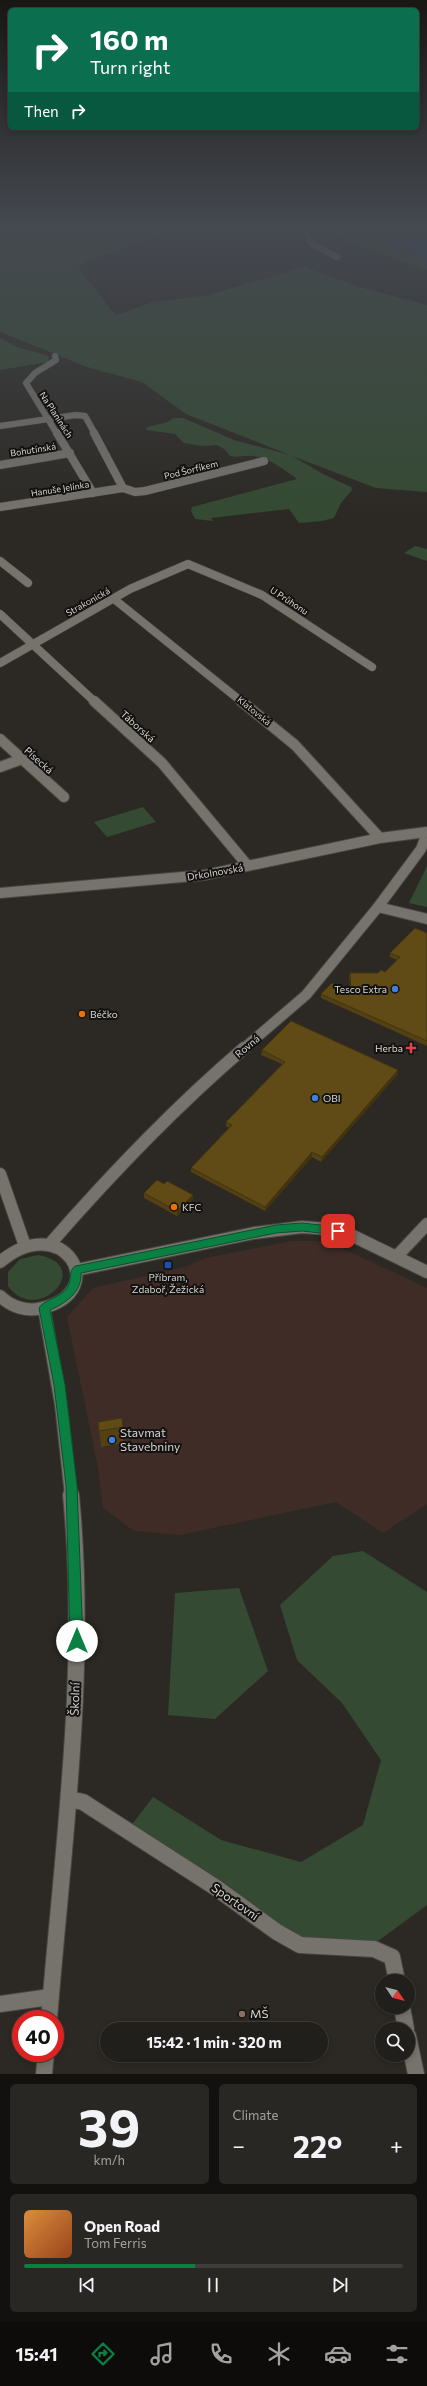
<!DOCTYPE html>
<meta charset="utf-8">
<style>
body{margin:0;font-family:Commissioner,sans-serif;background:#292724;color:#f1f3f6;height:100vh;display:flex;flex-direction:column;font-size:15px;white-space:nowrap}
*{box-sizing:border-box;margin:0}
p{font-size:13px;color:#a2a2a3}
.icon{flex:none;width:22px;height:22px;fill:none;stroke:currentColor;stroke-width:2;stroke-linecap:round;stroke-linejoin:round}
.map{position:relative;height:2074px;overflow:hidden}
.details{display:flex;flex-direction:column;gap:10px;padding:10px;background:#12110f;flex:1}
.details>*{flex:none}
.guide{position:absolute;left:8px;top:8px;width:411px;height:122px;border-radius:6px;box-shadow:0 2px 6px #0003,0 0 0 1px #3e3d3a;background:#0b6e4f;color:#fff;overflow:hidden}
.needle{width:26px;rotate:125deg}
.controls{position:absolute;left:375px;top:1974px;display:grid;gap:8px}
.controls a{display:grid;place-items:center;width:40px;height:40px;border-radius:50%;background:#211f1b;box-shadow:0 2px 6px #0003,0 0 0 1px #3e3d3a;font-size:20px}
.speed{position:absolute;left:12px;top:2010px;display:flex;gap:8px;font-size:20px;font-weight:700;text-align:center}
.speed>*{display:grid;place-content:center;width:52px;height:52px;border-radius:50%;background:#211f1b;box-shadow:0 2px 6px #0003,0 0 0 1px #3e3d3a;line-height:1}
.speed .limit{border:6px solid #d22;background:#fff;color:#111}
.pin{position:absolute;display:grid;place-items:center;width:34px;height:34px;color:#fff;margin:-17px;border-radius:8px;box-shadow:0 2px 6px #0006}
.me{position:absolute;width:44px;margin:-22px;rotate:0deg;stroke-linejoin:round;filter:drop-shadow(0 0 3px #0008)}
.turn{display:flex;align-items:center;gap:14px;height:84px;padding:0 16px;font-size:18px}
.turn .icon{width:52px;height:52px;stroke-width:2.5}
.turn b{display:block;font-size:28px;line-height:34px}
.then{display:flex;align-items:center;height:38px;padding:0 16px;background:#0003;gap:8px;font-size:15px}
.big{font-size:30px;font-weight:700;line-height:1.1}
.details .tile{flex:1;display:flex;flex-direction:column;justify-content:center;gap:6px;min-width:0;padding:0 14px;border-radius:6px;background:#292724}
.details .dial{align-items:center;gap:0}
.dial b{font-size:52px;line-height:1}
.song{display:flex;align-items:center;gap:12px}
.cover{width:48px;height:48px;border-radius:6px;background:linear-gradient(135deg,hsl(30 70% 55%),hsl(20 70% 35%))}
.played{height:4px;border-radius:2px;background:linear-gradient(90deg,#0b8043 45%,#3e3d3a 45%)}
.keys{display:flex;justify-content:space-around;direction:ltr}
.heat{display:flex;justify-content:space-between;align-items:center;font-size:22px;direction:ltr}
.details .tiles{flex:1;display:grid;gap:10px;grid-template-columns:1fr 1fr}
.tile:last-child{grid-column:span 2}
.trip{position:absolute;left:100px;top:2022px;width:228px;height:40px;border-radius:20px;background:#211f1b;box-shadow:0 2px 6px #0003,0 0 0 1px #3e3d3a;font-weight:700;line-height:40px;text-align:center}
.menu{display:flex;height:64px;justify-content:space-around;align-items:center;background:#0d0c0b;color:#a2a2a3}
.menu .icon{width:28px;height:28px}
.menu .current{color:#0b8043}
.menu b{font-size:18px;color:#f1f3f6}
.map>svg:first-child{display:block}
</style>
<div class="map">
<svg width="427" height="2074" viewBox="0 0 427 2074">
<rect width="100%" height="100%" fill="#2c2924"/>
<path fill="#3f2c27" d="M292,1241H318L342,1248L427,1288V1504L383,1533L336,1502L180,1535L134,1531L103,1508L98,1468L67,1317L93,1288L185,1267L206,1258Z"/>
<path fill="#344a32" d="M0,226H178L142,242L88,261L78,267L112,311L117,315L152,302L204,296L305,267L356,286L427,305V492L376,488L292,456L325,475L351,487L352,490L341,503L334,518L322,521L299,523L289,509L211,518L213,521L195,519L191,511L192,507L297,479C283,469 270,458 252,456C245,455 238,458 230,456L224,449L217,445L202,446L184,443L175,434L146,430L147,427L168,422L173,418H183L234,440L290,455L186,414L142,382L87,367L0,332V296L11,293L0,296Z
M335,226H400L389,231L384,237L385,240L400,251L427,261V270L347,241L341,238Z
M0,338L17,347L49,356L48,362L0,370Z
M415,546L427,549V561L404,553Z
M143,807L156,822L107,837L94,822Z
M427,866V907L409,903Z
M38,1255C96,1265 37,1327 8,1286V1272L20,1259Z
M363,1551L427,1592V1905L374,1944L305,1942L130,1827L153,1797L221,1840L301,1862L363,1825L381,1760L342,1703L297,1660L280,1605L333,1556Z
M239,1588L268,1671L215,1719L168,1715L175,1593Z"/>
<path fill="#23456a" d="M400,226H427V261L388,244L385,235Z"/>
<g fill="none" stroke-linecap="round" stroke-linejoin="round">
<path stroke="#23456a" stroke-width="2" d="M386,226L398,229"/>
<g stroke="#474540" stroke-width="7">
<path id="minor-far4" d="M304,226L311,243L337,257
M55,356L56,360L35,373L26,383L57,434
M0,426L76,415L85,416L95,434"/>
</g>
<g stroke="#474540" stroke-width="9">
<path id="minor-far3" d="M57,433L93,493
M94,433L123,488
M0,465L70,453
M123,488L135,492L145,491L264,461
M0,507L123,488
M0,561L28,583
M114,599L242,702
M0,614L95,702
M0,663L130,589L188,564L262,595L372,667"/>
</g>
<g stroke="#474540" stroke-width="12">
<path id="minor-far2" d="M94,701L162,763L248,866
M241,701L295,745L380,838
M0,739L64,797
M0,767L22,759
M0,893L205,875L380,838L427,832
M378,907L427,919
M243,1049L306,995L378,907L421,849L427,833"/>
</g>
<g stroke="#474540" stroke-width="14">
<path id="minor-far1" d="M49,1245C110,1175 174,1108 244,1048
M397,1256L427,1224
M76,1270L254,1233L302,1227L328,1229L349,1234L427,1272"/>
</g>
<g stroke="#474540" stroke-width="18">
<path id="minor" d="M69,1799L83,1802L215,1887L277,1932L300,1945L374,1949L392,1957L397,1981
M0,2004L50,1997
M402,2007L406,2029
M408,2036L416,2074"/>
</g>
<g stroke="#474540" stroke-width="14">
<path id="tertiary-far1" d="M0,1174L25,1246
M0,1262C62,1209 113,1291 42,1308C27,1312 11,1307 0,1296
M44,1308L61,1405L71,1496"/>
</g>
<g stroke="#474540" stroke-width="18">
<path id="tertiary" d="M49,2019C63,1844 88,1671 71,1495
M44,2074L46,2053"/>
</g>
<use href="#minor-far4" stroke="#76736d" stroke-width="6"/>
<use href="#minor-far3" stroke="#76736d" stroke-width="8"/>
<use href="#minor-far2" stroke="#76736d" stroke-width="10"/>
<use href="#minor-far1" stroke="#76736d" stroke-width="12"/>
<use href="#minor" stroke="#76736d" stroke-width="16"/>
<use href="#tertiary-far1" stroke="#76736d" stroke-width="12"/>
<use href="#tertiary" stroke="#76736d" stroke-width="16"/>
</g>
<path fill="#534013" d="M427,933V1046L321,998V994L351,991L349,977L350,973H378L385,972L397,960L390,957V953Z
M262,1050L398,1074L321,1162L312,1157L265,1211L191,1172V1168L229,1128L226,1126V1122L282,1064L261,1055Z
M144,1193L193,1199L177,1216L144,1198Z
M98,1422L123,1427L124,1443L101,1447Z"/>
<path fill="#43340f" d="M398,1070V1074L321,1162L322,1157Z
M312,1152V1157L265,1211V1207Z
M193,1195V1199L177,1216V1211Z"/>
<path fill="#604b16" stroke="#43340f" d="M415,928L427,933V1041L321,994L332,983L351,992L350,973H378L381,970L385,972L400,957L390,953Z
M291,1021L398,1070L322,1157L312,1152L265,1207L191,1168L232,1125L226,1122L285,1062L262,1050Z
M157,1180L164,1184L167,1181L193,1195L177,1211L144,1193Z
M122,1418L123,1427L99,1431L98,1422Z"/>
<linearGradient id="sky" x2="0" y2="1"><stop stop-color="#181714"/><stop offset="0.44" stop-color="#454950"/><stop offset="1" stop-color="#454950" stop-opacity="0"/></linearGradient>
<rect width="427" height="516" fill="url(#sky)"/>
<path fill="#0b8043" stroke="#07532c" d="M302,1223L338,1227L343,1231L338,1235L302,1231L276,1233L81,1273C82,1292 66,1303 50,1310L65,1385L77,1485L83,1641L81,1646L77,1647L72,1646L70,1641L66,1485L54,1385L39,1308C43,1300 60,1298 67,1288C72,1281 68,1269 76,1266L276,1225Z"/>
<g fill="#3f7fe0" stroke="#131210" stroke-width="1.5">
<circle cx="395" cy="989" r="4"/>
<circle cx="315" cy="1098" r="4"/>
<circle cx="112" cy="1440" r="4"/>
</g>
<g fill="#e8710a" stroke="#131210" stroke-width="1.5">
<circle cx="82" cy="1014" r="4"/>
<circle cx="174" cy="1207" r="4"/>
</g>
<path fill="#e0444e" stroke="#131210" stroke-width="1.5" d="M409 1042h4v4h4v4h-4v4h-4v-4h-4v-4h4z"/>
<rect fill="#1a4fb4" stroke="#131210" stroke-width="1.5" x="164" y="1261" width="8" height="8" rx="2"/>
<circle fill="#8d6e63" stroke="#131210" stroke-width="1.5" cx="242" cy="2014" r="4"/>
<g text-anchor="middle" stroke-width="4" stroke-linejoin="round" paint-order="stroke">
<g font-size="9" fill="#d7d6d2" stroke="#131210">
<text transform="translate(56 415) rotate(57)" y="3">Na Planinách</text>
<text transform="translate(33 450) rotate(-9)" y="3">Bohutínská</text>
<text transform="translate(191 470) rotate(-14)" y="3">Pod Šorfíkem</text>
<text transform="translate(60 489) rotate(-9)" y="3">Hanuše Jelínka</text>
<text transform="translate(289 601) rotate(33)" y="3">U Průhonu</text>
<text transform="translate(88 602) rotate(-29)" y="3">Strakonická</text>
<text transform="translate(254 711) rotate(39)" y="3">Klatovská</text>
</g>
<g font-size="10" fill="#d7d6d2" stroke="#131210">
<text transform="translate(138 726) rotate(42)" y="4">Táborská</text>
<text transform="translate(39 760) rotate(42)" y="4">Písecká</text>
<text transform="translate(215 872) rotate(-10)" y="4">Drkolnovská</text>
<text transform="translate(247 1046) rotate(-40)" y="4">Rovná</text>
</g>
<g font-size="10" fill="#d7d6d2" stroke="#131210" text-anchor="start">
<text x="387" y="993" text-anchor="end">Tesco Extra</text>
<text x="90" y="1018">Béčko</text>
<text x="403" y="1052" text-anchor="end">Herba</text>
<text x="323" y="1102">OBI</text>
<text x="182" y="1211">KFC</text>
<text x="168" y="1281" text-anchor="middle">Příbram,<tspan x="168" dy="12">Zdaboř, Žežická</tspan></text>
</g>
<g font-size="12" fill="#d7d6d2" stroke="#131210" text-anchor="start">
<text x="120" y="1437">Stavmat<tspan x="120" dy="14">Stavebniny</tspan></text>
<text x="250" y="2018">MŠ</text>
</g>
<g font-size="12" fill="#d7d6d2" stroke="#131210">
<text transform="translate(75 1699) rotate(-88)" y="4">Školní</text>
<text transform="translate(235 1902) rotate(35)" y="4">Sportovní</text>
</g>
</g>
</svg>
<div class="controls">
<a><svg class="needle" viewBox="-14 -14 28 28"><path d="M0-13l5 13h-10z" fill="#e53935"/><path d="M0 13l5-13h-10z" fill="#a2a2a3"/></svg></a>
<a><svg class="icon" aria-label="search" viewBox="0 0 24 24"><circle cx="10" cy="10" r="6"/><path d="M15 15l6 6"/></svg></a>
</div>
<div class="speed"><div class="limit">40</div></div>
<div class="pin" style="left:338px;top:1231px;background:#d93025"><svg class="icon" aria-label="arrive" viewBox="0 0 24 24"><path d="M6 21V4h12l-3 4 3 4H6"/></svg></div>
<svg class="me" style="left:77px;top:1641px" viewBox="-20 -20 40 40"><circle r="19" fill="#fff"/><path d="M0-13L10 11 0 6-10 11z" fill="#0b8043"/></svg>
<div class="trip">15:42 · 1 min · 320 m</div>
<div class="guide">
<div class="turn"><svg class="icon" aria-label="right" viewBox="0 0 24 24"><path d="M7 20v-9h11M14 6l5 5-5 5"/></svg><div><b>160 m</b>Turn right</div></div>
<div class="then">Then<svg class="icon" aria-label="right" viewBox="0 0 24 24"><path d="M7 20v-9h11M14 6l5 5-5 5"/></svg></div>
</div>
</div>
<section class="details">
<div class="tiles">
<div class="tile dial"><b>39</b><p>km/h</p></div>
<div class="tile"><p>Climate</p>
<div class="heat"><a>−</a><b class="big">22°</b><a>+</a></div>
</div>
<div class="tile">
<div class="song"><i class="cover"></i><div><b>Open Road</b><p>Tom Ferris</p></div></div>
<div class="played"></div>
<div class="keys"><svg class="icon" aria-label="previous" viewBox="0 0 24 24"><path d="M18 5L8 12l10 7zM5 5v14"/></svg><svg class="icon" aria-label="pause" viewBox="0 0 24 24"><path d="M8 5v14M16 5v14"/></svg><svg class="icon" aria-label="next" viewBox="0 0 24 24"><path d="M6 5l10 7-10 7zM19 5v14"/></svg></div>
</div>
</div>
</section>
<nav class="menu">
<b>15:41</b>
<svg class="icon current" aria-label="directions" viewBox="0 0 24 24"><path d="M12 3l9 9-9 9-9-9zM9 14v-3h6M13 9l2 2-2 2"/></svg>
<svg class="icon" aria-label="music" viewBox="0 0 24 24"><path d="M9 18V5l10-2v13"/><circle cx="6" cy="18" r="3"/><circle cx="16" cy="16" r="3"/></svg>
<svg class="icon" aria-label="phone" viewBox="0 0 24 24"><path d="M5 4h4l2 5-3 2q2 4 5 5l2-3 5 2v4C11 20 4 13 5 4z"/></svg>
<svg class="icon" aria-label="climate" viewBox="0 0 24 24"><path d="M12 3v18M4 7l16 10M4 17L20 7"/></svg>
<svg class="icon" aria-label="car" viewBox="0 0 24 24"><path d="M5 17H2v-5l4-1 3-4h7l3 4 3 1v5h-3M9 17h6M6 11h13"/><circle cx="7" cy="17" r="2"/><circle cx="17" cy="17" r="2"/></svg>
<svg class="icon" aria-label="filters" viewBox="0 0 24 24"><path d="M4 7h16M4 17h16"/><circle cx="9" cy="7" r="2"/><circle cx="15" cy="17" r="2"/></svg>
</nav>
